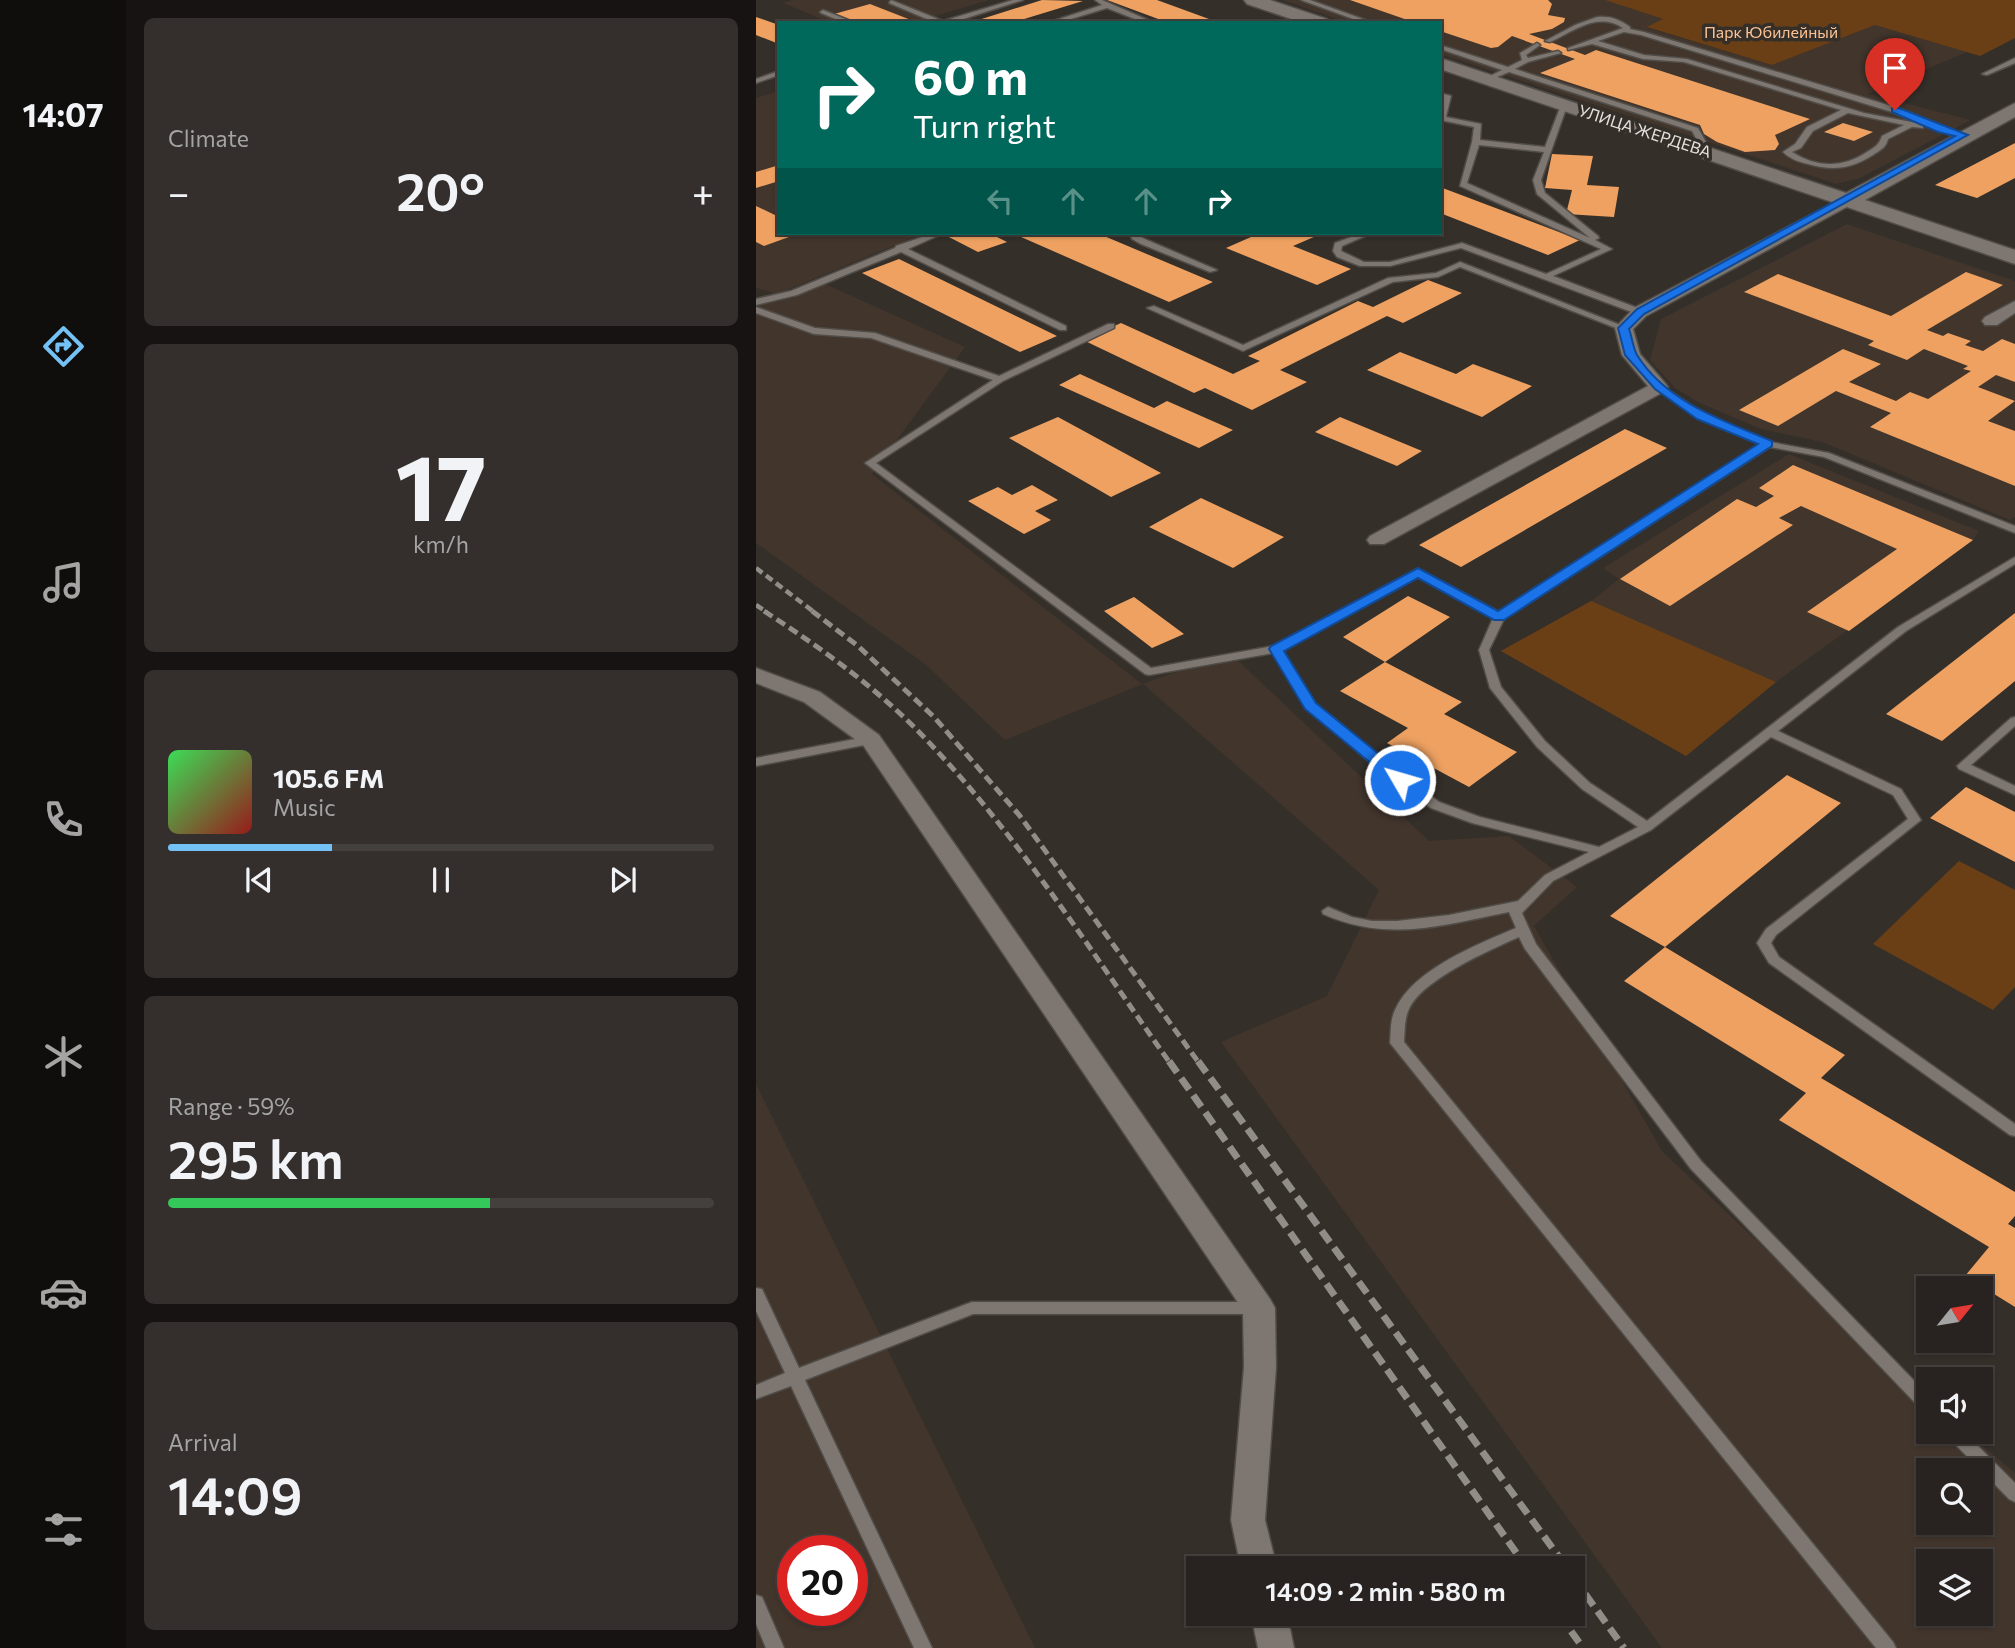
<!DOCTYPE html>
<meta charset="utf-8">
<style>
body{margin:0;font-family:Commissioner,sans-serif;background:#342f2d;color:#f1f3f6;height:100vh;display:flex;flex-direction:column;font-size:26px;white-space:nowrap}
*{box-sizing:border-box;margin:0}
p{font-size:23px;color:#a5a4a5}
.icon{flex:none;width:38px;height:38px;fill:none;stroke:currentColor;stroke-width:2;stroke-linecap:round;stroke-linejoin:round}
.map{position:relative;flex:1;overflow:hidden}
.panel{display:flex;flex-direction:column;gap:18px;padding:18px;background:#161312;width:630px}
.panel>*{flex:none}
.hud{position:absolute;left:21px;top:21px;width:665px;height:214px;border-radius:0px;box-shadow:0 2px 5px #0004,0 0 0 2px #44403e;background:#00695c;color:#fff;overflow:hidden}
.needle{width:46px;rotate:60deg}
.tools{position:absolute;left:1160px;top:1276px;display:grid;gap:14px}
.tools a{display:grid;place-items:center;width:77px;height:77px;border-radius:0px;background:#282320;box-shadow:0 2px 5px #0004,0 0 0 2px #44403e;font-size:35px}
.speed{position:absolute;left:21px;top:1535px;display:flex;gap:14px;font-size:35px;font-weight:700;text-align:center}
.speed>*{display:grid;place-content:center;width:91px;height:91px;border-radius:50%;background:#282320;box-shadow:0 2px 5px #0004,0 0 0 2px #44403e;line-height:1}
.speed .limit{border:10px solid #d22;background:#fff;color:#111}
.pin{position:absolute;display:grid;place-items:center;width:60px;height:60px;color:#fff;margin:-72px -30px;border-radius:50% 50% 50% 0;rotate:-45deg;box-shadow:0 0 7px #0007}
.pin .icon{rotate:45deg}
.me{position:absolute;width:77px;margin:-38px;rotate:308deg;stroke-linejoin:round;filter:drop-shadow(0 0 5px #0008)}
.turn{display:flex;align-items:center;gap:24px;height:147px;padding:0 21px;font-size:32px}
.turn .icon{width:91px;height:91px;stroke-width:2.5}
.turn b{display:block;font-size:49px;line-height:60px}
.lanes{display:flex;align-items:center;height:66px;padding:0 21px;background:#0003;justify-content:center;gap:35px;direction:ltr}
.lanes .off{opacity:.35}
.big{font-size:52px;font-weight:600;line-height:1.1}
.panel .card{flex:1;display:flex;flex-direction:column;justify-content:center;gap:10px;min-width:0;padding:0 24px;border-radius:10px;background:#342f2d}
.panel .dial{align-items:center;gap:0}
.dial b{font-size:91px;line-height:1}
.song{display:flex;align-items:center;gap:21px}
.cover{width:84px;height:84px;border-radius:10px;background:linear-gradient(135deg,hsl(130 70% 55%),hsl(0 70% 35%))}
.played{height:7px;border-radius:4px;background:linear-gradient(90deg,#73c1f5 30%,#44403e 30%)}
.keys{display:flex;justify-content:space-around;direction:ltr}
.heat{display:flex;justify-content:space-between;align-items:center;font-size:38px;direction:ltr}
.charge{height:10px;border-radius:5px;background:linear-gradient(90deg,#34c759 59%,#44403e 0)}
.trip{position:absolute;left:430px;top:1556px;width:399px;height:70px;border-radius:0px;background:#282320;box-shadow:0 2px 5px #0004,0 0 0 2px #44403e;font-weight:600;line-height:70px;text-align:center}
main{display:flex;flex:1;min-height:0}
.menu{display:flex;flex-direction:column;width:126px;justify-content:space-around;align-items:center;background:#100e0d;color:#a5a4a5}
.menu .icon{width:49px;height:49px}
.menu .selected{color:#73c1f5}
.menu b{font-size:32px;color:#f1f3f6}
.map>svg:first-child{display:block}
</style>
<main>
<nav class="menu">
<b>14:07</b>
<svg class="icon selected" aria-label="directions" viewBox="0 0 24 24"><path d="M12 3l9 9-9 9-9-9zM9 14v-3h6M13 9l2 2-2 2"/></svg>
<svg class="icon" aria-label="music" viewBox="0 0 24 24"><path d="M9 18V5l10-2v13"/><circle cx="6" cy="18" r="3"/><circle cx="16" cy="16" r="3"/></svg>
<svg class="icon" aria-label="phone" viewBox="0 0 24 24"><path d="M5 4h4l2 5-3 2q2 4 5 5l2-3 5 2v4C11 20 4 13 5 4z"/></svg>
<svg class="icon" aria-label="climate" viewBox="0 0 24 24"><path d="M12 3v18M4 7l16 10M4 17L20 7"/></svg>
<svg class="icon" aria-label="car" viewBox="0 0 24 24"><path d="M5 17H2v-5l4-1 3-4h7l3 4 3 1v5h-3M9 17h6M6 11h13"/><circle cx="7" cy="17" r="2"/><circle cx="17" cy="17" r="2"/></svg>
<svg class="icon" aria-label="filters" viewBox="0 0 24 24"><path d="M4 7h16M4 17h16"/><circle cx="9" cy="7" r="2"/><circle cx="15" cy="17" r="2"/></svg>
</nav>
<section class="panel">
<div class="card"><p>Climate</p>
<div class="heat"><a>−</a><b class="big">20°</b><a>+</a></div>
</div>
<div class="card dial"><b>17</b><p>km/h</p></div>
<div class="card">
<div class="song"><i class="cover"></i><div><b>105.6 FM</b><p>Music</p></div></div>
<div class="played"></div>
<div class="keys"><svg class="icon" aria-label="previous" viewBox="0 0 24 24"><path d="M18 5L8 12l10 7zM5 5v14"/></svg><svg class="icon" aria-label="pause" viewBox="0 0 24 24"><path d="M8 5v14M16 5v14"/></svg><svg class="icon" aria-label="next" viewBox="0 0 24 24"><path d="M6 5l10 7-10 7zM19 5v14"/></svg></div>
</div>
<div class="card"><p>Range · 59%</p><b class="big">295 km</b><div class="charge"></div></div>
<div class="card"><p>Arrival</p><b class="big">14:09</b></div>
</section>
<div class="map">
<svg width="1259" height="1648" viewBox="0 0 1259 1648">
<rect width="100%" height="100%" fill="#352f2a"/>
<path fill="#41352c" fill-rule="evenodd" d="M36,0H233L156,23H75L27,3Z
M526,0H849L908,19L892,28L1016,65L1119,25L1211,52L1112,94L1215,120L1102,179L1080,184L684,54V23H592Z
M23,91V233H169L26,292L69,284L209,347L116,474L386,684L474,653L673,841L753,836L821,887L778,926L906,1151L1125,1359L1172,1399V1432H1210L1259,1473V1648H906L465,1042L571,996L623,890L387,684L249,740L169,664L0,543V297L19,293L0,288V98ZM1172,1470H1225V1522H1172ZM1172,1561H1225V1614H1172Z
M1091,224L1259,281V517L1254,520L1066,442L1005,429L944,403L919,388L894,360L905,319Z
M1033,454L1223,531L1217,540L1020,682L930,756L745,651L835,601L863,579L847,568Z
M0,1084L279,1648H0ZM37,1550H96V1610H37Z"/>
<path fill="#6b3f15" d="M849,0H1259V38L1224,56L1119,25L1016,65L891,27L907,19Z
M835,601L1020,682L930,756L745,651Z
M1203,861L1259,890V987L1237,1010L1117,944Z"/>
<path fill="#eea161" d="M286,0L327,1L255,23H213Z
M351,0H401L464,23H413Z
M594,0H792L796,4L792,15L809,18L808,22L796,29L773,34L829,55L840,50L1054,119L1019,135L1023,144L1019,150L989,152L961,142L948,134L944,125L784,73L819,59L756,36L742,47L735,48L684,31V23H660Z
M114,4L155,20L144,23H100L78,14Z
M0,17L23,25V44L0,35Z
M1087,123L1117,132L1098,141L1068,132Z
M1259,143V178L1221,198L1179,185Z
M796,154L837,156L831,185L863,187L858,217L810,214L816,190L789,188Z
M23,165V181L0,188V172Z
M684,187L824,240L792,255L684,213Z
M0,206L23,217V233H44L8,246L0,242Z
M195,233H233L251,242L222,252L189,235Z
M256,233H341L457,282L413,302Z
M504,233H567L537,246L595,269L561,285L470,248Z
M143,259L301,336L264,352L106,273Z
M1210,272L1247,285L1171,330L1187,336L1192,333L1215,341L1209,345L1227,351L1246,339L1259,344V382L1240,375L1222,387L1259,401L1232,421L1259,431V486L1114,427L1135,413L1080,391L1022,426L983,410L1087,349L1125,364L1093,382L1140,401L1154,392L1172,399L1215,371L1207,369L1212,366L1168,349L1151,360L1112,345L1118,341L988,292L1022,274L1135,316Z
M672,280L706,293L647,323L631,316L524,370L551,382L496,410L449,388L438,393L327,340L365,323L477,374L504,361L492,356L602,301L617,307Z
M644,352L700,374L717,364L776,386L726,417L611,370Z
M324,374L398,408L411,401L477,430L443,448L303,385Z
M302,417L405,473L355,497L253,438Z
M584,417L666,451L641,466L559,432Z
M869,429L911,448L705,567L663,545Z
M1037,465L1217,540L1093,631L1051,612L1141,549L1045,506L1023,518L1037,525L914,606L864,579L981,499L1000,507L1018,496L1003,488Z
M276,485L302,500L279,511L295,520L268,534L212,501L242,487L256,495Z
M445,498L528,537L477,568L393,527Z
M652,596L694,617L629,662L706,702L688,714L761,752L713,787L631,743L652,728L584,691L629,662L587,637Z
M378,597L428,634L396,648L348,611Z
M1259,613V681L1186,741L1130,714Z
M1031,775L1085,803L909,947L854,916Z
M1210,787L1259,812V862L1174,818Z
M909,947L1089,1055L1065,1078L1259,1192V1216L1252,1224L1259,1228V1307L1209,1276L1233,1247L1023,1120L1050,1093L868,981Z"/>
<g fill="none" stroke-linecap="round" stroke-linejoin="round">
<g stroke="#504c47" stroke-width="3">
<path id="service" d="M135,0L187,21L257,0H267L195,23H180L133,3Z
M339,0H346L399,23H389L351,8L302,23H291L346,5Z
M545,0H554L618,23H608Z
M67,10L97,22L98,23H89L65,13L64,12Z
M841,17C854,16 863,19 874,27V29L888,32L1142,108L1211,136L1204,138L1167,125V128L1156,127L1132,139C1130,148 1124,150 1117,155C1095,169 1077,171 1052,164C1043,162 1034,159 1027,152L1039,144L1051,127L1085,110L928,62L887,59L836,44L812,50V48L867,28C842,11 818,31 794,42L789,41L819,25ZM868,32L885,35L1136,112L1166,124L1108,113L931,59L888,55L842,41ZM1092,113L1148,125L1126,136C1123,145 1119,147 1111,152C1087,168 1061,168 1036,152L1045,148L1057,131Z
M781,43L784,45L770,55L772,58L802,51L805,53L772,62L759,69L942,128L956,153L949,155L936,131L753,72L734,80H730V78L746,70L684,49V45L752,67L766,60L764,53Z
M1259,58V63L1231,75L1226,74Z
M23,71V75L0,83V79Z
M684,93L695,96L690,117L725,124L724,140L789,147L805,105L812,103L785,180L789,193L842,236L843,238L839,240L856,249L797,276L887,310V314H881L705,248L634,266H604L581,257L577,251L579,243L606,233H616L586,246L585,251L608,262H634L706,243L790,274L845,249L704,186L716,142L718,127L684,120L687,98L684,97ZM723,145L788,152L777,180L781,194L834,238L711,183Z
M178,233H188L152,249L310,326V330H304L145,252L41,295L0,305V299L35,291L139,248L140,246Z
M374,233H382L383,236L391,240L461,270L454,272L385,244L376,239Z
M704,262L872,328L865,330L704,267L682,277L637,282L487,351L391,308L398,306L487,345L632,278L680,273Z
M0,307L59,328L119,333L243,376L352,324H358V328L247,381L120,463L395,668L517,646L662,569L743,612L1005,444L942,418L900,389V385L903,384L948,414L1014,442L1073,453L1259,526V533L1068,457L1014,447L748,619L733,650L745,687L789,741L834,783L891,821L1142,627L1259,557V564L1150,631L1022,731L1145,789L1165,820L1020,935L1015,943L1023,957L1259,1124V1136L1254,1135L1013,963L1001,943L1010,929L1152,819L1137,795L1015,737L895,830L797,881L766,913L780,944L945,1161L1172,1395V1412L1166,1410L935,1169L769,949L763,937C734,950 667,979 653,1009C648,1019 649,1031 648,1042L1137,1642L1140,1648H1120L634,1043C635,1033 634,1020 639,1010C656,970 722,944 760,928L753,912C687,925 632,943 567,914L566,911L572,907L596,917L616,921H641L693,915L762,901L789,875L833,852L716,823L675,808L623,770L551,708L517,653L393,675L389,674L109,463L237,380L115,338L58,334L0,313ZM662,576L737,618L723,650L734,688L781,747L826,789L882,827L843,847L724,817L683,802L631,764L559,704L526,650Z
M1259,717V726L1215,765L1259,786V795L1203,769L1201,766L1255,718Z
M115,736L119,737L121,740L119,743L0,766V758Z
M0,1288L6,1289L43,1368L216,1302H502L508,1303L510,1308L508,1313L502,1314H217L49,1380L176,1648H158L35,1386L0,1399V1385L29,1373L0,1311Z
M1190,1432H1208L1259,1483V1502L1253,1499L1192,1437Z
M0,1595L6,1597L28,1648H10L0,1624Z"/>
</g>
<g stroke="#504c47" stroke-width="3">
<path id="minor" d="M1093,195L1101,200L1098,203L890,316L877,329L884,354L909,383L912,387L909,391L628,544H614L611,540L614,536L892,386L866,355L859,328L878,308Z
M1259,301V313L1241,325H1229L1226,321L1229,317Z
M0,668L64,692L123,735L514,1299L519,1308L520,1367L509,1520L521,1568H485L475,1520L488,1367L487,1310L107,745L48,702L0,683Z
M495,1614H531L538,1648H502Z"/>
</g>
<g stroke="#504c47" stroke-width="3">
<path id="secondary" d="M488,0H514L571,19L574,23H547L491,4Z
M684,58L1090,193L1259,103V117L1109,200L1259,250V264L684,69Z"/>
</g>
<use href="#service" fill="#7e7771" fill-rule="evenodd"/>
<use href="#minor" fill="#7e7771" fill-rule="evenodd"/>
<use href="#secondary" fill="#7e7771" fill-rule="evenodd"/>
<path stroke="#918d89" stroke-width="4.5" stroke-dasharray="8 4.5" stroke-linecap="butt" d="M0,568L58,612
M0,605L11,612"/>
<path stroke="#918d89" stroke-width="5" stroke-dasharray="10 5" stroke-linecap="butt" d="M8,611C62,646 114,683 159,728C258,828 333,949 414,1063
M56,611L102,646L178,717L264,816L443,1063"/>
<path stroke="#918d89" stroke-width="7" stroke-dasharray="14 7" stroke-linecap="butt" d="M413,1061L771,1568
M442,1061L811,1568
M817,1577L868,1648
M803,1614L827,1648"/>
</g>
<path fill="#1a73e8" stroke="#114b97" stroke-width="2" d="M1136,108H1143L1212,135L888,314L873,329C876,337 877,348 881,355C910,402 968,421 1016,441V446L748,620H738L662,578L528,651L560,703L650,776L652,780L650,783H639L549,709L513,649L515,646L662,568L742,611L1002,444L941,419L899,389L869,355L862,328L881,309L1199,136L1182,132L1136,112Z"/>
<g text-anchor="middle" stroke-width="7" stroke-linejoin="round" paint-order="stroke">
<g font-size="16" fill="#fdc293" stroke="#352f2a">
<text x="1015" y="38">Парк Юбилейный</text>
</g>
<g font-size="16" fill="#e5e1de" stroke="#352f2a">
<text transform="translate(889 131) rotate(18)" y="6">УЛИЦА ЖЕРДЕВА</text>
</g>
</g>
</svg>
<div class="tools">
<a><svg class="needle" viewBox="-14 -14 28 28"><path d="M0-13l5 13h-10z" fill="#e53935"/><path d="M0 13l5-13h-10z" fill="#a5a4a5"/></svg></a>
<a><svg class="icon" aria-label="sound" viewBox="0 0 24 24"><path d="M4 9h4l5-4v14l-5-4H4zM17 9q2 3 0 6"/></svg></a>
<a><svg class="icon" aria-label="search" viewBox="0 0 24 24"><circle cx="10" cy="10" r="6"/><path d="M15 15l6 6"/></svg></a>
<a><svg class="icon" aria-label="layers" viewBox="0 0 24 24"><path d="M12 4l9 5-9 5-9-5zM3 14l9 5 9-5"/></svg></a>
</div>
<div class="speed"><div class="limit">20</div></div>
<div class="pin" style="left:1139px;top:110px;background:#d93025"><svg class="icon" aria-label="arrive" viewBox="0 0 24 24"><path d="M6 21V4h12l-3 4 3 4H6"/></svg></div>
<svg class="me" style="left:644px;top:780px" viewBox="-20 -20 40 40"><circle r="17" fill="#1a73e8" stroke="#fff" stroke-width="3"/><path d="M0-11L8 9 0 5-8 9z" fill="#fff"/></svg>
<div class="trip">14:09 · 2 min · 580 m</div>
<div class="hud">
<div class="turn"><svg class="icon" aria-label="right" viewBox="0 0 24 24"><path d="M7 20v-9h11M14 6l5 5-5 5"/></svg><div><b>60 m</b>Turn right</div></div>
<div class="lanes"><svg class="icon off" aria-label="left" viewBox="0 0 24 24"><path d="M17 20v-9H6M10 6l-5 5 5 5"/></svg><svg class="icon off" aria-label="ahead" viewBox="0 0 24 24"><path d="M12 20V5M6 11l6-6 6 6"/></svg><svg class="icon off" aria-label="ahead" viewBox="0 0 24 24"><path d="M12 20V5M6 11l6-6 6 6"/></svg><svg class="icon" aria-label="right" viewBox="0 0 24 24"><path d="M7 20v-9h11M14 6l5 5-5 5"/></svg></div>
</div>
</div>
</main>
